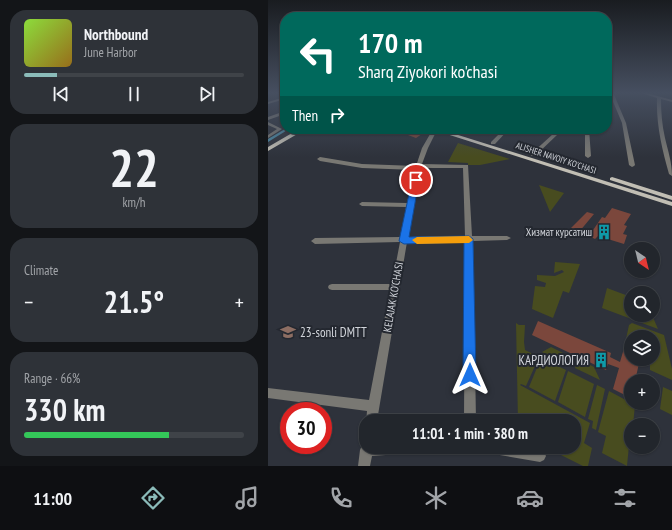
<!DOCTYPE html>
<meta charset="utf-8">
<style>
body{margin:0;font-family:"PT Sans Narrow",sans-serif;background:#2e3238;color:#f1f3f6;height:100vh;display:flex;flex-direction:column;font-size:15px;white-space:nowrap}
*{box-sizing:border-box;margin:0}
p{font-size:13px;color:#a2a5a9}
.icon{flex:none;width:22px;height:22px;fill:none;stroke:currentColor;stroke-width:2;stroke-linecap:round;stroke-linejoin:round}
.map{position:relative;flex:1;overflow:hidden}
.side{display:flex;flex-direction:column;gap:10px;padding:10px;background:#131518;width:268px}
.side>*{flex:none}
.top-card{position:absolute;left:12px;top:12px;width:332px;height:122px;border-radius:16px;box-shadow:0 1px 3px #0004,0 0 0 1px #3f4348;background:#00695c;color:#fff;overflow:hidden}
.needle{width:26px;rotate:145deg}
.tools{position:absolute;left:356px;top:242px;display:grid;gap:8px}
.tools a{display:grid;place-items:center;width:36px;height:36px;border-radius:50%;background:#22262c;box-shadow:0 1px 3px #0004,0 0 0 1px #3f4348;font-size:20px}
.speed{position:absolute;left:12px;top:402px;display:flex;gap:8px;font-size:20px;font-weight:700;text-align:center}
.speed>*{display:grid;place-content:center;width:52px;height:52px;border-radius:50%;background:#22262c;box-shadow:0 1px 3px #0004,0 0 0 1px #3f4348;line-height:1}
.speed .limit{border:6px solid #d22;background:#fff;color:#111}
.pin{position:absolute;display:grid;place-items:center;width:34px;height:34px;color:#fff;margin:-17px;border:2px solid #fff;border-radius:50%;box-shadow:0 1px 4px #0007}
.me{position:absolute;width:44px;margin:-22px;rotate:0deg;stroke-linejoin:round;filter:drop-shadow(0 0 3px #0008)}
.turn{display:flex;align-items:center;gap:14px;height:84px;padding:0 12px;font-size:18px}
.turn .icon{width:52px;height:52px;stroke-width:2.5}
.turn b{display:block;font-size:28px;line-height:34px}
.then{display:flex;align-items:center;height:38px;padding:0 12px;background:#0003;gap:8px;font-size:15px}
.big{font-size:30px;font-weight:700;line-height:1.1}
.side .widget{flex:1;display:flex;flex-direction:column;justify-content:center;gap:6px;min-width:0;padding:0 14px;border-radius:16px;background:#2e3238}
.side .dial{align-items:center;gap:0}
.dial b{font-size:52px;line-height:1}
.song{display:flex;align-items:center;gap:12px}
.cover{width:48px;height:48px;border-radius:6px;background:linear-gradient(135deg,hsl(90 70% 55%),hsl(40 70% 35%))}
.played{height:4px;border-radius:2px;background:linear-gradient(90deg,#8bbbb9 15%,#3f4348 15%)}
.keys{display:flex;justify-content:space-around;direction:ltr}
.heat{display:flex;justify-content:space-between;align-items:center;font-size:22px;direction:ltr}
.charge{height:6px;border-radius:3px;background:linear-gradient(90deg,#34c759 66%,#3f4348 0)}
.trip{position:absolute;left:91px;top:414px;width:222px;height:40px;border-radius:16px;background:#22262c;box-shadow:0 1px 3px #0004,0 0 0 1px #3f4348;font-weight:700;line-height:40px;text-align:center}
.menu{display:flex;height:64px;justify-content:space-around;align-items:center;background:#0e0f12;color:#a2a5a9}
.menu .icon{width:28px;height:28px}
.menu .selected{color:#8bbbb9}
.menu b{font-size:18px;color:#f1f3f6}
main{display:flex;flex:1;min-height:0}
.map>svg:first-child{display:block}
</style>
<main>
<section class="side">
<div class="widget">
<div class="song"><i class="cover"></i><div><b>Northbound</b><p>June Harbor</p></div></div>
<div class="played"></div>
<div class="keys"><svg class="icon" aria-label="previous" viewBox="0 0 24 24"><path d="M18 5L8 12l10 7zM5 5v14"/></svg><svg class="icon" aria-label="pause" viewBox="0 0 24 24"><path d="M8 5v14M16 5v14"/></svg><svg class="icon" aria-label="next" viewBox="0 0 24 24"><path d="M6 5l10 7-10 7zM19 5v14"/></svg></div>
</div>
<div class="widget dial"><b>22</b><p>km/h</p></div>
<div class="widget"><p>Climate</p>
<div class="heat"><a>−</a><b class="big">21.5°</b><a>+</a></div>
</div>
<div class="widget"><p>Range · 66%</p><b class="big">330 km</b><div class="charge"></div></div>
</section>
<div class="map">
<svg width="404" height="466" viewBox="0 0 404 466">
<rect width="100%" height="100%" fill="#2e323b"/>
<path fill="#484c1f" d="M190,143L242,159L212,165H200V163L180,162Z
M271,185L296,193L282,212Z
M287,262L312,264L301,293L295,291L285,318L264,309L267,286L277,287L278,283L269,280V275L287,276L296,272L294,270L286,273Z
M339,288L363,297V315H384L390,329L334,308Z
M248,323L251,325H257L256,342L257,350L271,357L258,386L253,384L252,385L322,423L316,443L324,448L320,466H315L277,447H306V421H250Z
M364,323L396,335L404,369V380L382,370V359H385V337H363V342L358,339L361,325Z
M283,347L299,355L296,363L274,352Z
M273,358L298,370L287,401L261,387Z
M310,359L326,367L332,380L307,368Z
M300,371L326,384L317,417L290,402Z
M329,385L337,389L328,430L324,428L325,421L320,419Z
M395,387L404,391V415L392,409Z
M341,391L367,405L365,425H363L359,466L334,453L338,436L330,432Z"/>
<g fill="none" stroke-linecap="round" stroke-linejoin="round">
<path fill="#4b87a1" fill-rule="evenodd" d="M17,129H21L0,142V139Z"/>
</g>
<path fill="#7b473c" d="M124,129H138L154,134L148,138Z
M344,208L363,214L356,225L359,226L355,234L359,235L356,244L330,236L327,239L321,236L334,217L337,218Z
M319,212L326,214L311,232L303,228Z
M270,321L343,353L342,357L352,362L357,345L363,348V359H372L367,381H363V398L345,389L351,368L340,364L338,370L264,335Z"/>
<g fill="none" stroke-linecap="round" stroke-linejoin="round">
<path fill="#797873" fill-rule="evenodd" d="M341,92H345L358,123L367,165L366,166L364,167L361,165L354,123Z
M370,92H375L404,100V102L393,99C393,112 394,125 397,138C400,151 404,162 404,176L401,174C394,149 388,124 389,98Z
M399,92H404V94Z
M17,97V99L0,104V102Z
M17,111V114L0,120V117Z
M0,122L14,129L0,138V135L9,129L0,125Z
M165,129L169,130L160,148L154,164L200,165L204,236H239L243,238L239,240L205,241L208,421H196L197,241L139,242L109,421H98V423L99,411L0,398V388L101,400L122,290H64L61,289L60,287L61,285L64,284H124L132,242L47,244L43,241L47,238L133,237L138,207L94,206L91,204L94,202L139,203L147,170L94,168L52,161L49,159L52,157L94,164L148,166L154,148ZM153,168H195L197,236L140,237Z
M236,129H241L227,144H223V142Z
M286,129H290L289,135L267,156H263V154L285,134Z
M317,129H321L323,156L320,158L317,156Z
M98,441V447H151L149,451L145,453L104,456L102,466H90L92,450L95,443Z
M214,447C234,447 257,444 276,452L278,456L276,460L272,462L220,453L216,451Z"/>
<path fill="#c1beb4" fill-rule="evenodd" d="M31,129H38L0,151V147Z
M163,129H171L404,202V206Z
M344,177L404,196V200L342,180V178Z"/>
</g>
<linearGradient id="sky" x2="0" y2="1"><stop stop-color="#191c20"/><stop offset="0.59" stop-color="#464f60"/><stop offset="1" stop-color="#464f60" stop-opacity="0"/></linearGradient>
<rect width="404" height="157" fill="url(#sky)"/>
<path fill="#1a73e8" stroke="#114b97" d="M148,178L151,180L141,237L201,236L205,239L208,375L206,380L202,382L197,380L195,375L196,242L136,244L131,241L144,180Z"/>
<path fill="#f59e0b" d="M201,236L205,240L201,243L149,244L144,240L149,237Z"/>
<defs>
<g id="building-bare" transform="scale(1.2)"><path d="M-4-6H4V6H1V3H-1V6H-4ZM-2.5-4.3h1.7v1.8h-1.7ZM.8-4.3h1.7v1.8H.8ZM-2.5-1h1.7V.8h-1.7ZM.8-1h1.7V.8H.8Z" fill="#0f9aa8" stroke="#242830" stroke-width="2.5" paint-order="stroke"/></g>
<g id="school-bare" transform="scale(1.2)"><path d="M0-5L7-2L0 1L-7-2ZM-4 1L0 2.5L4 1V4Q0 6-4 4Z" fill="#8d6e63" stroke="#242830" stroke-width="2.5" paint-order="stroke"/></g>
</defs>
<g fill-rule="evenodd">
<use href="#building-bare" x="336" y="232"/>
<use href="#school-bare" x="20" y="332"/>
<use href="#building-bare" x="333" y="360"/>
</g>
<g text-anchor="middle" stroke-width="4" stroke-linejoin="round" paint-order="stroke">
<g font-size="9" fill="#d2d5db" stroke="#242830">
<text transform="translate(288 158) rotate(18)" y="3">ALISHER NAVOIY KO'CHASI</text>
</g>
<g font-size="11" fill="#d2d5db" stroke="#242830" text-anchor="end">
<text x="324" y="236">Хизмат курсатиш</text>
</g>
<g font-size="11" fill="#d2d5db" stroke="#242830">
<text transform="translate(125 297) rotate(-80)" y="4">KELAJAK KO'CHASI</text>
</g>
<g font-size="13" fill="#d2d5db" stroke="#242830" text-anchor="start">
<text x="32" y="337">23-sonli DMTT</text>
<text x="321" y="365" text-anchor="end">КАРДИОЛОГИЯ</text>
</g>
</g>
</svg>
<div class="tools">
<a><svg class="needle" viewBox="-14 -14 28 28"><path d="M0-13l5 13h-10z" fill="#e53935"/><path d="M0 13l5-13h-10z" fill="#a2a5a9"/></svg></a>
<a><svg class="icon" aria-label="search" viewBox="0 0 24 24"><circle cx="10" cy="10" r="6"/><path d="M15 15l6 6"/></svg></a>
<a><svg class="icon" aria-label="layers" viewBox="0 0 24 24"><path d="M12 4l9 5-9 5-9-5zM3 14l9 5 9-5"/></svg></a>
<a>+</a>
<a>−</a>
</div>
<div class="speed"><div class="limit">30</div></div>
<div class="pin" style="left:148px;top:180px;background:#d93025"><svg class="icon" aria-label="arrive" viewBox="0 0 24 24"><path d="M6 21V4h12l-3 4 3 4H6"/></svg></div>
<svg class="me" style="left:202px;top:375px" viewBox="-20 -20 40 40"><path d="M0-17L14 15 0 8-14 15z" fill="#1a73e8" stroke="#fff" stroke-width="4"/></svg>
<div class="trip">11:01 · 1 min · 380 m</div>
<div class="top-card">
<div class="turn"><svg class="icon" aria-label="left" viewBox="0 0 24 24"><path d="M17 20v-9H6M10 6l-5 5 5 5"/></svg><div><b>170 m</b>Sharq Ziyokori ko'chasi</div></div>
<div class="then">Then<svg class="icon" aria-label="right" viewBox="0 0 24 24"><path d="M7 20v-9h11M14 6l5 5-5 5"/></svg></div>
</div>
</div>
</main>
<nav class="menu">
<b>11:00</b>
<svg class="icon selected" aria-label="directions" viewBox="0 0 24 24"><path d="M12 3l9 9-9 9-9-9zM9 14v-3h6M13 9l2 2-2 2"/></svg>
<svg class="icon" aria-label="music" viewBox="0 0 24 24"><path d="M9 18V5l10-2v13"/><circle cx="6" cy="18" r="3"/><circle cx="16" cy="16" r="3"/></svg>
<svg class="icon" aria-label="phone" viewBox="0 0 24 24"><path d="M5 4h4l2 5-3 2q2 4 5 5l2-3 5 2v4C11 20 4 13 5 4z"/></svg>
<svg class="icon" aria-label="climate" viewBox="0 0 24 24"><path d="M12 3v18M4 7l16 10M4 17L20 7"/></svg>
<svg class="icon" aria-label="car" viewBox="0 0 24 24"><path d="M5 17H2v-5l4-1 3-4h7l3 4 3 1v5h-3M9 17h6M6 11h13"/><circle cx="7" cy="17" r="2"/><circle cx="17" cy="17" r="2"/></svg>
<svg class="icon" aria-label="filters" viewBox="0 0 24 24"><path d="M4 7h16M4 17h16"/><circle cx="9" cy="7" r="2"/><circle cx="15" cy="17" r="2"/></svg>
</nav>
